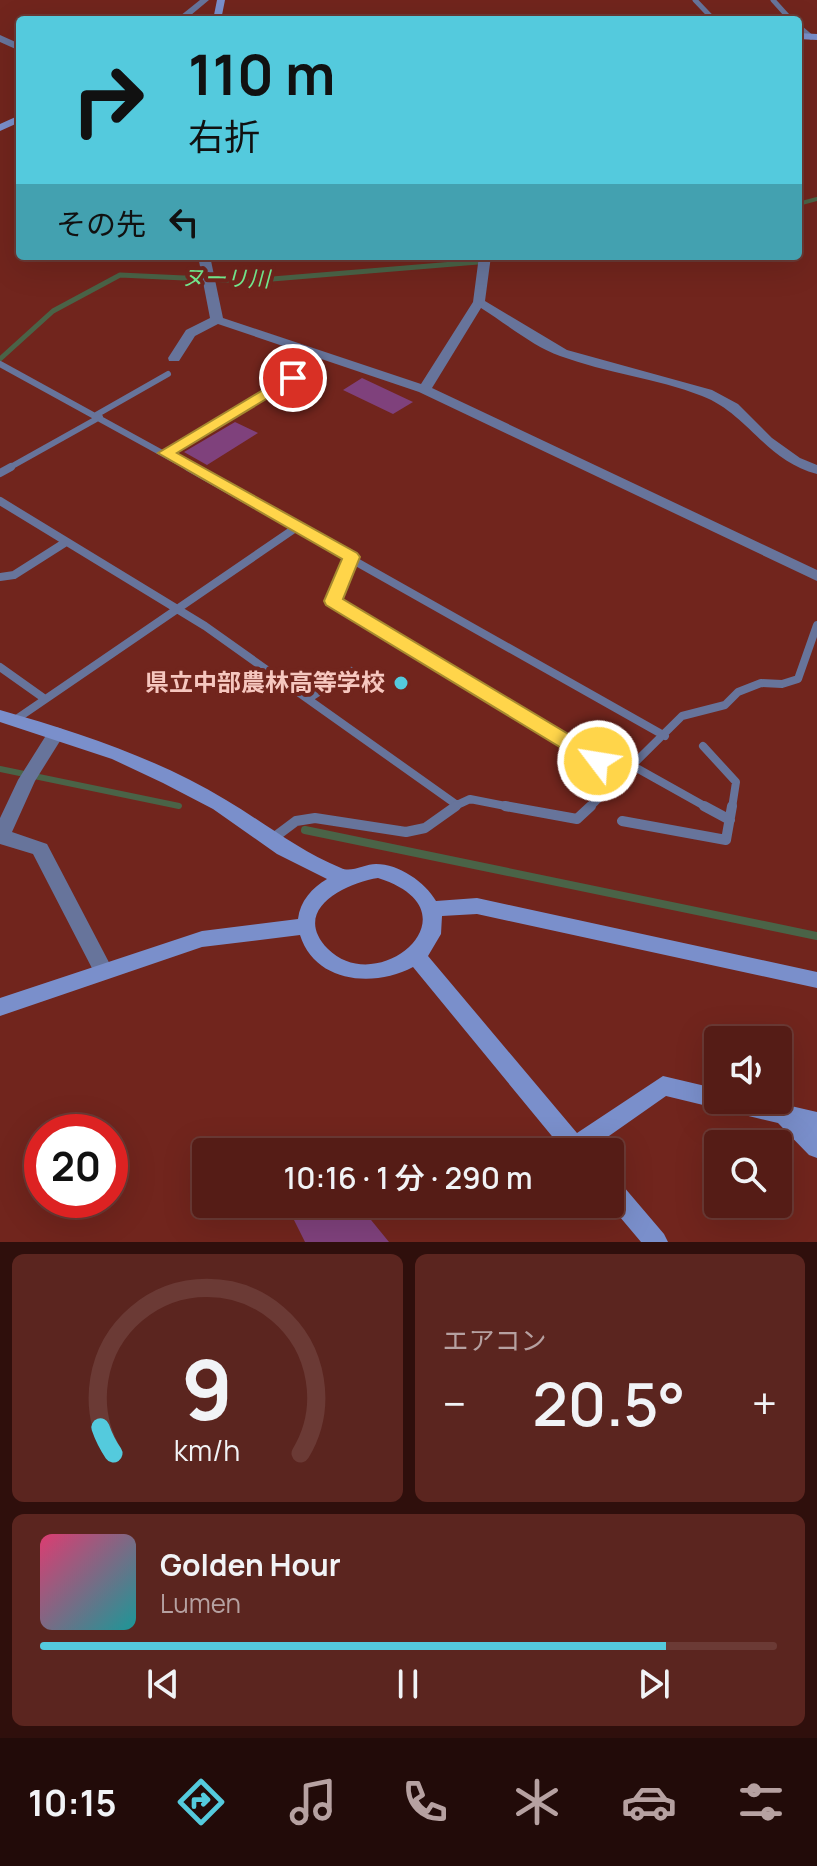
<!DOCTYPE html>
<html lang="ja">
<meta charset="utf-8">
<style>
body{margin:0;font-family:Manrope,"Noto Sans JP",sans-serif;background:#5b251f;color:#f1f3f6;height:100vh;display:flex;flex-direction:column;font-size:30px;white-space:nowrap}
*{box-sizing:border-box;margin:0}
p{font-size:26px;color:#b6a1a1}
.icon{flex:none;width:44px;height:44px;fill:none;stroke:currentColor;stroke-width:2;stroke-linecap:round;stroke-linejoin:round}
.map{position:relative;height:1242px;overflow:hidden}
.sheet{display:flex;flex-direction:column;gap:12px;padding:12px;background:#2f0f0c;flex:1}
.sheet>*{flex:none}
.guide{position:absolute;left:16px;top:16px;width:786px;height:244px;border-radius:8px;box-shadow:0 8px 32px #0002,0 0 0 2px #6b3a35;background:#54cadd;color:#111;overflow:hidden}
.tools{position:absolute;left:704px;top:1026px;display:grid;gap:16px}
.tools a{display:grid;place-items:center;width:88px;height:88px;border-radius:8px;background:#551c16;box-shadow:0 8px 32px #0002,0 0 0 2px #6b3a35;font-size:40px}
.speed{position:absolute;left:24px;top:1114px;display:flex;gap:16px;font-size:40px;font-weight:700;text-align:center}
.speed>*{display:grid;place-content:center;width:104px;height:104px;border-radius:50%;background:#551c16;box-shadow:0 8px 32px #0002,0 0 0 2px #6b3a35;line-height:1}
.speed .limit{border:12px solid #d22;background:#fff;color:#111}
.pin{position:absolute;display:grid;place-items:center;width:68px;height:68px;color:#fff;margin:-34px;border:4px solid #fff;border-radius:50%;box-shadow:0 2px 8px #0007}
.me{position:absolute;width:88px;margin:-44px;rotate:301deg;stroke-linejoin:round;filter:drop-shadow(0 0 6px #0008)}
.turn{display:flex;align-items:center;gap:28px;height:168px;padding:0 40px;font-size:36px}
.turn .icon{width:104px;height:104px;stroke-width:2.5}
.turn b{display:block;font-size:56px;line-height:68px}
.then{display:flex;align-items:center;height:76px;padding:0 40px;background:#0003;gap:16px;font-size:30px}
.big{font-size:60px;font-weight:600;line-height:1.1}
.sheet .tile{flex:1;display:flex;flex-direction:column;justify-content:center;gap:12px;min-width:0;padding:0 28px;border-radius:12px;background:#5b251f}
.sheet .dial{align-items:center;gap:0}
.dial svg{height:208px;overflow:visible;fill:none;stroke:#6b3a35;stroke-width:7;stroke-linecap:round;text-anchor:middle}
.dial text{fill:#f1f3f6;stroke:none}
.song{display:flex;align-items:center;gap:24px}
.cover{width:96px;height:96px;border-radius:12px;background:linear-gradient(135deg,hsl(340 70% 55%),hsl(180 70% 35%))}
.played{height:8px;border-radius:4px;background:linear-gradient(90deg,#54cadd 85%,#6b3a35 85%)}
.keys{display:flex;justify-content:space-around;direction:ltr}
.heat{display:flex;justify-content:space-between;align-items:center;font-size:44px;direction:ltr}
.sheet .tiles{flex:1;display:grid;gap:12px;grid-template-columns:1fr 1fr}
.tile:last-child{grid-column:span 2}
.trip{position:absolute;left:192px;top:1138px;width:432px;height:80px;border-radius:8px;background:#551c16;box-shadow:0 8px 32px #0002,0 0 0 2px #6b3a35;font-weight:600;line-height:80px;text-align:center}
.menu{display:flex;height:128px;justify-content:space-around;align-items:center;background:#220b09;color:#b6a1a1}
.menu .icon{width:56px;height:56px}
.menu .on{color:#54cadd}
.menu b{font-size:36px;color:#f1f3f6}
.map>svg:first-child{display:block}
</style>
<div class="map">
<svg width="817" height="1242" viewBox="0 0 817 1242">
<rect width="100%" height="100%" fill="#71251d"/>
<path fill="#7f417c" d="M362,378L413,402L393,414L343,390Z
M235,422L258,433L207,465L184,452Z
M315,1204H358L389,1242H305L291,1214Z"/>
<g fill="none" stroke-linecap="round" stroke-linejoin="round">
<path stroke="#4a6347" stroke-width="4" d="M798,204L817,199"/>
<path stroke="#4a6347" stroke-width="5" d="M489,259L503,256
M0,359L53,311L120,275L249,281L478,262"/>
<path stroke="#4a6347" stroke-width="6" d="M0,769L179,806"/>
<path stroke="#4a6347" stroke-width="8" d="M305,830L817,936"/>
<path stroke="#67749b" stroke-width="5" d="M695,0L714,20
M773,0L791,20
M798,26L811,37"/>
<path stroke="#67749b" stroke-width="6" d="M0,364L191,469
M96,415L168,374
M166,453L293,378
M7,469L100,417"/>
<path stroke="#67749b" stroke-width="8" d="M188,467L665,736
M0,473L11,467
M0,501L205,626L457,805L470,799L516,808
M351,557L333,601L623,776
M0,577L14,575L66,542
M0,667L45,699
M308,699L351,671
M15,720L297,527
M703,746L736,782L732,808
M633,766L708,808
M453,808L457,805
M589,808L682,716L725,705L738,692L761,683L782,684L798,679L817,625"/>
<path stroke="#67749b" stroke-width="10" d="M505,806L577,819L591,806
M704,806L730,820
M622,821L726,840L732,806
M272,839L296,821L315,818L406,832L425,828L456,806"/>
<path fill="#67749b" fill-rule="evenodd" d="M200,0H209L185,20H175Z
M0,35L20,44V51L0,42Z
M198,256H210L223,318L421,384L473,302L479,256H491L485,301L567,350L712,390L738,404L772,438L800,458L817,465V474C765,460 747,413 702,396C656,378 606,373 560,356C534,347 505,323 481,308L432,388L817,570V581L419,392L218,324L195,336L179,361H169L168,358L186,330L210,318Z
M56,727L62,729L65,733L35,781L12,832L47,844L113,970L110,976L103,978L96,976L33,854L0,844V818L18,780L50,729Z"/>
<path fill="#7a8fcb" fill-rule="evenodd" d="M217,0H225L221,20H213Z
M798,33L817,34V40L798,39Z
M20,115V122L0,131V124Z
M0,710C77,732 157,758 226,800C265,823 299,851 341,868C351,873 365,864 376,864C399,864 425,882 436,901L477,898L817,972V988L477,914L442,916L441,934L428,956L577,1133L663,1076L718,1089V1100H765L817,1112V1158L809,1155L778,1123L666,1096L589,1150L590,1152H565L413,967C374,988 315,983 300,935L202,947L0,1016V998L202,931L298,919C300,901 312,888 327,879L277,854L213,809L163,783L112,759L0,722ZM378,878C482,911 379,1000 328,949C290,910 345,883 378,878Z
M610,1177L618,1180L664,1234L668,1242H641L609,1204Z"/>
</g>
<path fill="#ffd54a" stroke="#a68a30" stroke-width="2" d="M288,375L301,378L177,453L357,553L360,557L343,599L605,756L608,761L605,766H591L326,605L324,601L342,559L158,453Z"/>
<circle fill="#54cadd" stroke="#71251d" stroke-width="3" cx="401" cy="683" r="8"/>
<g text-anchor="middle" stroke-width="8" stroke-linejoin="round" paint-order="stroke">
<g font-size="22" font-style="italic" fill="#75ec90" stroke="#71251d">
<text transform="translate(226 278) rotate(1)" y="8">ヌーリ川</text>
</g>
<g font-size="24" font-weight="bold" fill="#f6c7bf" stroke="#71251d" text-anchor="end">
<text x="385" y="691">県立中部農林高等学校</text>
</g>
</g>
</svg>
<div class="tools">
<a><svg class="icon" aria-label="sound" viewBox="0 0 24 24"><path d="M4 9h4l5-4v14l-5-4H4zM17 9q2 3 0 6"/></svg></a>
<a><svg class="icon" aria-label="search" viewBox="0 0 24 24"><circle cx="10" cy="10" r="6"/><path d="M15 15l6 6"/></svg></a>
</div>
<div class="speed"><div class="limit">20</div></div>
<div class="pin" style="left:293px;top:378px;background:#d93025"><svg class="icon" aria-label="arrive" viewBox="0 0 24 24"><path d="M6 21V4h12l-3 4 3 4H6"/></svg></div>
<svg class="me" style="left:598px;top:761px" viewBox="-20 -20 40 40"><circle r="17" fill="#ffd54a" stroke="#fff" stroke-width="3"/><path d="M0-11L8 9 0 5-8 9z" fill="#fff"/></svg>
<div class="trip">10:16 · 1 分 · 290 m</div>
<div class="guide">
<div class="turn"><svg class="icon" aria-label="right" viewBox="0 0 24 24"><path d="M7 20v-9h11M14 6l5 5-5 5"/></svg><div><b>110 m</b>右折</div></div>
<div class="then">その先<svg class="icon" aria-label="left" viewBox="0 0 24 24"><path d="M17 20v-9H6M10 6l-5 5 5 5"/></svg></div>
</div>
</div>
<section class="sheet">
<div class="tiles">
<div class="tile dial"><svg viewBox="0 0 100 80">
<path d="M14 69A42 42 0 1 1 86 69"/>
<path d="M14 69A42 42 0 0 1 9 59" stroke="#54cadd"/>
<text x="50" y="56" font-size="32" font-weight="700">9</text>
<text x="50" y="72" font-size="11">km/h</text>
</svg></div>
<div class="tile"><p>エアコン</p>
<div class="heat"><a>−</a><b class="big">20.5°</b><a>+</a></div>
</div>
<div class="tile">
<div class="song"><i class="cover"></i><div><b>Golden Hour</b><p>Lumen</p></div></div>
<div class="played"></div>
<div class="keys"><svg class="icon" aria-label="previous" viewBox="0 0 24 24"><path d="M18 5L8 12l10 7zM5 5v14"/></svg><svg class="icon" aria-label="pause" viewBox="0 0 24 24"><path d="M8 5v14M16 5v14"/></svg><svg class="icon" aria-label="next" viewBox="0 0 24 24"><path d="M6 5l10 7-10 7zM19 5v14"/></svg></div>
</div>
</div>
</section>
<nav class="menu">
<b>10:15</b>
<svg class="icon on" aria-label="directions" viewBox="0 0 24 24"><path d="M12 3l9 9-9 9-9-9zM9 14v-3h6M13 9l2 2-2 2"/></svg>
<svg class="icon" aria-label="music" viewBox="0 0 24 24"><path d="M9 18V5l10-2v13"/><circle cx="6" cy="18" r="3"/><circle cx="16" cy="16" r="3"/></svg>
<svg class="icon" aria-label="phone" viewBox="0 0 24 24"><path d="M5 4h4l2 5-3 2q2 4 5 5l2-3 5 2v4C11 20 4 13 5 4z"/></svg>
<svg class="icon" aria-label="climate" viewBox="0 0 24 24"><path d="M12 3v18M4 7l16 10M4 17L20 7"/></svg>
<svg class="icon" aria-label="car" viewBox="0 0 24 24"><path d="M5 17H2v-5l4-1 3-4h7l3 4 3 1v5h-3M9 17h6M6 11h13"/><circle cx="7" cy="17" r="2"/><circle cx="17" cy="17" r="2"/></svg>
<svg class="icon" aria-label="filters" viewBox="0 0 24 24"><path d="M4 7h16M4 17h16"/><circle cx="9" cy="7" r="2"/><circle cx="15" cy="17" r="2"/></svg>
</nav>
